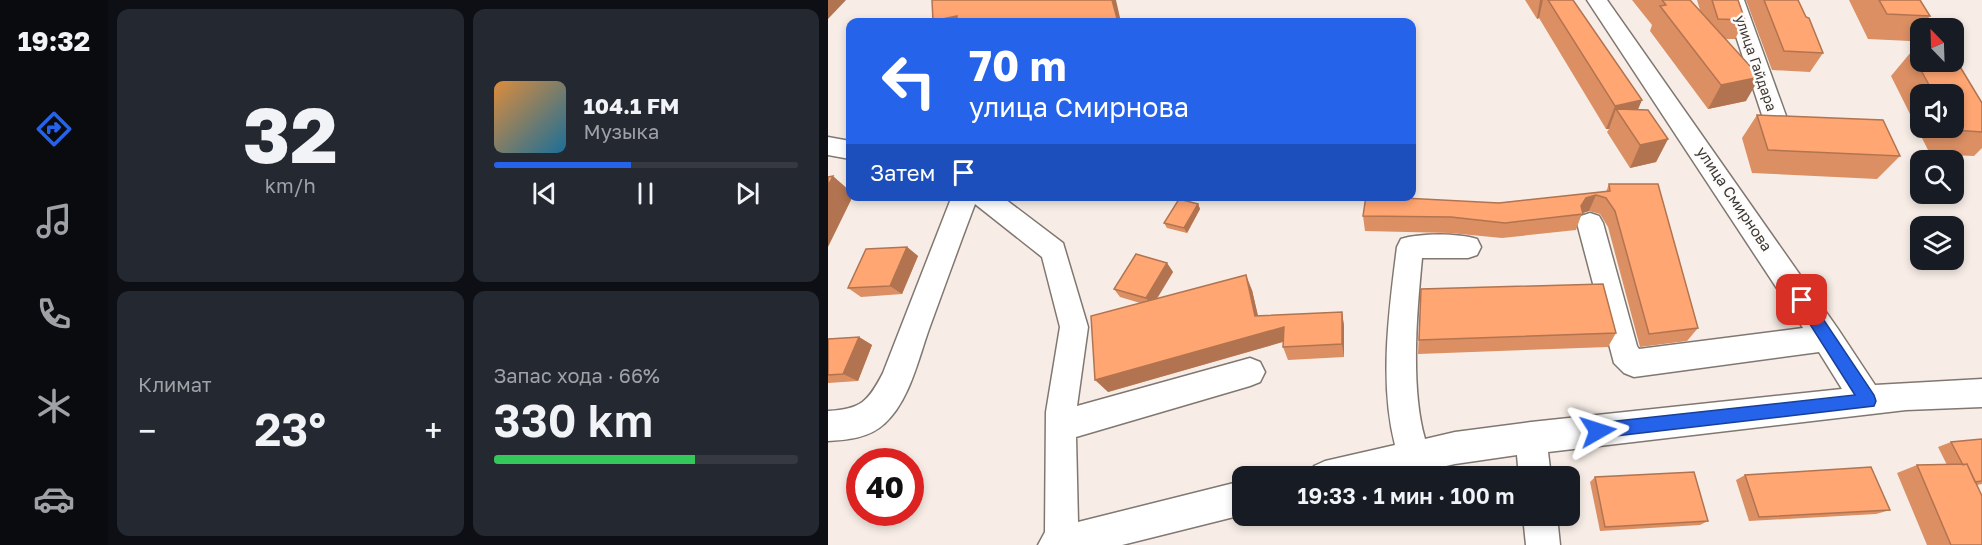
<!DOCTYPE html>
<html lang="ru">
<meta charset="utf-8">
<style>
body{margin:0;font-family:"Golos Text",sans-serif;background:#242831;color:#f1f3f6;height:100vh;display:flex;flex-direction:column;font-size:22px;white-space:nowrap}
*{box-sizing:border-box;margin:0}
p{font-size:20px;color:#9ea1a6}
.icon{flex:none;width:33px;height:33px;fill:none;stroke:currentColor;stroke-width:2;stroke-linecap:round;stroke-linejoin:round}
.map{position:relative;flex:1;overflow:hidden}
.drawer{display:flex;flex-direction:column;gap:9px;padding:9px;background:#0d0f14;width:720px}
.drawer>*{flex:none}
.hud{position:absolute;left:18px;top:18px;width:570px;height:183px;border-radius:12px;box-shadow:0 3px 9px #0003;background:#2563eb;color:#fff;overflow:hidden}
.needle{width:39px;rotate:337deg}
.controls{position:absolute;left:1082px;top:18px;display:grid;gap:12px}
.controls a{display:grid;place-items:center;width:54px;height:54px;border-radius:12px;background:#171b24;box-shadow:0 3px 9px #0003;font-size:30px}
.speed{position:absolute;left:18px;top:448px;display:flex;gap:12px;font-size:30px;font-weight:700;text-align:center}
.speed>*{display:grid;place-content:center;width:78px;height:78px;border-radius:50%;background:#171b24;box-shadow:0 3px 9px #0003;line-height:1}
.speed .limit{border:9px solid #d22;background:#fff;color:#111}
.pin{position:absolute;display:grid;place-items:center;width:51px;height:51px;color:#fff;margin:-26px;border-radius:12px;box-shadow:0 3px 9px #0006}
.me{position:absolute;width:66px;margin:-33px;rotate:84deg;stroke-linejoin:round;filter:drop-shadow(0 0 4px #0008)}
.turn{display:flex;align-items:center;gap:21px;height:126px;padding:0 24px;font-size:27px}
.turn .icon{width:78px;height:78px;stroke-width:2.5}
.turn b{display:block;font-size:42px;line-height:51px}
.then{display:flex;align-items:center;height:57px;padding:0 24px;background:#0003;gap:12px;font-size:22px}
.big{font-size:45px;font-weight:600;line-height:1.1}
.drawer .card{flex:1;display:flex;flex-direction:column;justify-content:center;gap:9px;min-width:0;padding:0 21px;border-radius:12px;background:#242831}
.drawer .dial{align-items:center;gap:0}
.dial b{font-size:78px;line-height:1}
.song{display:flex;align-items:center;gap:18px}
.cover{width:72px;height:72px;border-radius:9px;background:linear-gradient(135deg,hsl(30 70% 55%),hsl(200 70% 35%))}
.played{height:6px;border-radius:3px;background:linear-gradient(90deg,#2563eb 45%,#363941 45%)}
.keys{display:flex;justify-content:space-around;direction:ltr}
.heat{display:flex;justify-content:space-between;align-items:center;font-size:33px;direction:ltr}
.charge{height:9px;border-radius:4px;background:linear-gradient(90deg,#34c759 66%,#363941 0)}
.drawer .tiles{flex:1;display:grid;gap:9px;grid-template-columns:repeat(2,1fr)}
.trip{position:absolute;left:404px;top:466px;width:348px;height:60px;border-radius:12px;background:#171b24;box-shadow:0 3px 9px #0003;font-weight:600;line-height:60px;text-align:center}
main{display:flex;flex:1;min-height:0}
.menu{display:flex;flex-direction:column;width:108px;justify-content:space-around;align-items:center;background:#090b0e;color:#9ea1a6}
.menu .icon{width:42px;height:42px}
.menu .current{color:#2563eb}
.menu b{font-size:27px;color:#f1f3f6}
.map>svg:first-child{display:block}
</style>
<main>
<nav class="menu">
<b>19:32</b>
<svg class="icon current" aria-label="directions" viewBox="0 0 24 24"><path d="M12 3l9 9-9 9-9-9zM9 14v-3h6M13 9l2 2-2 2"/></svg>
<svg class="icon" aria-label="music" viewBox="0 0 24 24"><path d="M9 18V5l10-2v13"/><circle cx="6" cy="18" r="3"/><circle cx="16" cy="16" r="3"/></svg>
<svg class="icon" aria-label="phone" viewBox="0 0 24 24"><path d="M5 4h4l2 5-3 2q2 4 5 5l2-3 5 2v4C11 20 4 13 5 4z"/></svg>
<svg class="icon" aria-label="climate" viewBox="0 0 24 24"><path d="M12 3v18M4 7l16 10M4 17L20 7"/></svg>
<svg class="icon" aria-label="car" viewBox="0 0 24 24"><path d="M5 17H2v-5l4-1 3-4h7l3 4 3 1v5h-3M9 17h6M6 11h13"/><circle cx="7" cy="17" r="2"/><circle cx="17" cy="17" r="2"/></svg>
</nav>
<section class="drawer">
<div class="tiles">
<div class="card dial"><b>32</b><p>km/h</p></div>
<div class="card">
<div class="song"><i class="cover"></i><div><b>104.1 FM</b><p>Музыка</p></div></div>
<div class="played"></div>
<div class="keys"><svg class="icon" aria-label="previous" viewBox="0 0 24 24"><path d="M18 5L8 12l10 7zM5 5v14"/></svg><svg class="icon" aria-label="pause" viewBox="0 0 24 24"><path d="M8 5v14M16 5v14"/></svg><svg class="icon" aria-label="next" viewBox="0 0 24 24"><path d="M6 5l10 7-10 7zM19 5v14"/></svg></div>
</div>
<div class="card"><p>Климат</p>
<div class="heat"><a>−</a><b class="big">23°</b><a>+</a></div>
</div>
<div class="card"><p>Запас хода · 66%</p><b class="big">330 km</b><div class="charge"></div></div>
</div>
</section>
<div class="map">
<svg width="1154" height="545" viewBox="0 0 1154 545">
<rect width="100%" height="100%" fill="#f7ede6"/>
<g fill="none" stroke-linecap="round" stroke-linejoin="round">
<g stroke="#807771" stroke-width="3">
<path id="minor" d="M759,0H779L1010,329L1047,385L1154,379V407L1078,410L720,452L723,477H691L689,455L627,464L569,477H481L486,466L497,461L567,445C551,383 561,310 569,247L573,239C591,233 631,233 649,239L653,247L649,255L640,258H594C589,311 582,387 597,439L627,432L703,422L1014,389L991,352L806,377L796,373L786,363L749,223L753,216L762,213L771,216L775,223L809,346L811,349L975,328Z
M896,0H916L962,127L958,133L950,135L942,133L938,127Z
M0,137L22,141V159L0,155Z
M124,196H173L235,243L260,327L249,406L422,358L432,362L437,372L432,382L422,386L248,437L250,522L414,481V515L294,545H210L217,532L218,412L232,327L214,257L147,204C131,246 116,288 101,329C90,360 81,402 56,424C41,438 19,440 0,441V411C33,409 40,402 55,373Z
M695,516H729L732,545H698Z"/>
</g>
<use href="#minor" fill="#fff" fill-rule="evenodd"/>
</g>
<path fill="#db8f63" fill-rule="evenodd" d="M697,0H745L810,109L840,139L828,162L802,168L779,132L781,129H778L711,18L709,19Z
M804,0H862L872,10L869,0H910L917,20L907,39H898L918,101L880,109L822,31L824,25Z
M918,0H970L995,53L982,72L944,70Z
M1021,0H1092L1102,16L1082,41L1040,39Z
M1083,52L1154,103V148L1146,156L1102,154L1063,76ZM1092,94H1125V128H1092Z
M929,115L1072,156L1049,179L924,173L914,138Z
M781,184L870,328L859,341L812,347L780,227L772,214L761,211L754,213L748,230L674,238L622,233L537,231L535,216L778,192Z
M370,204L372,209L359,233L339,228L336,223Z
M79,247L90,256L74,294L33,297L20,288Z
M339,263L345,272L329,299L424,290L430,316L514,312L516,326V357L460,360L455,347V342L280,392L312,303L292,297L286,289Z
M593,289L788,333L780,347L590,354Z
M31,337L44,345L30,381L0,383V339Z
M1154,439V484L1149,485L1154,545H1099L1069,473L1089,465H1119L1110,447L1123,442Z
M917,475L1062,510L1048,514L921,521L908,480Z
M767,477L880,521L872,525L772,531L762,482Z"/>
<path fill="#b27450" d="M0,0H18L0,19Z
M284,0H288L293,22H290Z
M712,0H715L711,18L709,19Z
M129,16L133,22H105V21Z
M932,77L918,101L880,109L893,85Z
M814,100L804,124L788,109L781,129H778L787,106Z
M840,139L828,162L802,168L812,145Z
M5,176L22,191V196H25L0,247V186Z
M768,195L761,211L752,214L753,206L758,198Z
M370,204L372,209L359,233L356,228Z
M79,247L90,256L74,294L62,286Z
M339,263L345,272L324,306L318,298Z
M418,275L424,290L433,329L427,316Z
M514,312L516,326V357L514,344Z
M456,327L461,340L280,392L267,380Z
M31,337L44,345L30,381L15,374Z"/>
<path fill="#ffa673" stroke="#b27450" stroke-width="1.5" d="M104,0H284L290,22H129V16L105,21Z
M720,0H745L814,100L787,106Z
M834,0H862L932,77L893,85L832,6L838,5Z
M884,0H910L917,20L890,19Z
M936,0H970L978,17L981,18L995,53L956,51Z
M1051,0H1092L1102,16L1059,14Z
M1083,52H1092V62H1125V55L1154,103V132L1126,130L1124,128L1125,94H1106Z
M788,109L820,110L840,139L812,145Z
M929,115L1055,120L1072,156L940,150Z
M5,176L0,186V177Z
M781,184H830L870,328L821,334L787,211L778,198L768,195L758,198L753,206L755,214L677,223L623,217L535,216L538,196L671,203L782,191Z
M351,199L370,204L356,228L336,223Z
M79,247L62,286L20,288L38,249Z
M308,254L339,263L318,298L286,289Z
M418,275L427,316L514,312V344L455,347L456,327L267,380L263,316Z
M775,284L788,333L591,340L593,289Z
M31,337L15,374L0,375V339Z
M1154,439V481L1147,482L1139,464L1135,465L1123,442Z
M1139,464L1154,496V545H1123L1089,465Z
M1043,467L1062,510L931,517L917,475Z
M866,472L880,521L777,527L767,477Z"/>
<path fill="#2563eb" stroke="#184099" stroke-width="1.5" d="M974,294L979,295L1046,395L1048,401L1046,406L770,438L765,436L762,431L765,425L770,423L1027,395L969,304L967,300L969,295Z"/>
<g text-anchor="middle" stroke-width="5" stroke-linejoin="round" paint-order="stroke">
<g font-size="14" fill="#3d3936" stroke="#fefcfa">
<text transform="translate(928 63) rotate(71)" y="5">улица Гайдара</text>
</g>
<g font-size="15" fill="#3d3936" stroke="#fefcfa">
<text transform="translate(906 199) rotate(56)" y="5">улица Смирнова</text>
</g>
</g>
</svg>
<div class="controls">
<a><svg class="needle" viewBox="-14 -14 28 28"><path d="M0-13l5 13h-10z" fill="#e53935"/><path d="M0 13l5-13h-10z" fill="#9ea1a6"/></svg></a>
<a><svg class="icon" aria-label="sound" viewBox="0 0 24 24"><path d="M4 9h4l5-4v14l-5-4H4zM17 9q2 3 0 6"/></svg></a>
<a><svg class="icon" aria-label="search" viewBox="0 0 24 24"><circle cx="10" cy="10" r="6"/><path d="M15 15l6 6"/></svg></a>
<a><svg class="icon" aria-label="layers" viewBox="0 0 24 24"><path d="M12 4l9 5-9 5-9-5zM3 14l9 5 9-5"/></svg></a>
</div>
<div class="speed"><div class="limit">40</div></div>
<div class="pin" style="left:974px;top:300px;background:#d93025"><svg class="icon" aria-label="arrive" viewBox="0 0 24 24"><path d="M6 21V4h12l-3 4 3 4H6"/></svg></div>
<svg class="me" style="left:770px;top:431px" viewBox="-20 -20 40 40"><path d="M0-17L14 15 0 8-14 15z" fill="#2563eb" stroke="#fff" stroke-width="4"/></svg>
<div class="trip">19:33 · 1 мин · 100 m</div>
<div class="hud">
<div class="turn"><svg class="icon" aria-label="left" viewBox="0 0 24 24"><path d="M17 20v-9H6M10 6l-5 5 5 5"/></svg><div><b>70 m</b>улица Смирнова</div></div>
<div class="then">Затем<svg class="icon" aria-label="arrive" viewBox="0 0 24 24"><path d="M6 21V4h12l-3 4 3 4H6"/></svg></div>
</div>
</div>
</main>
